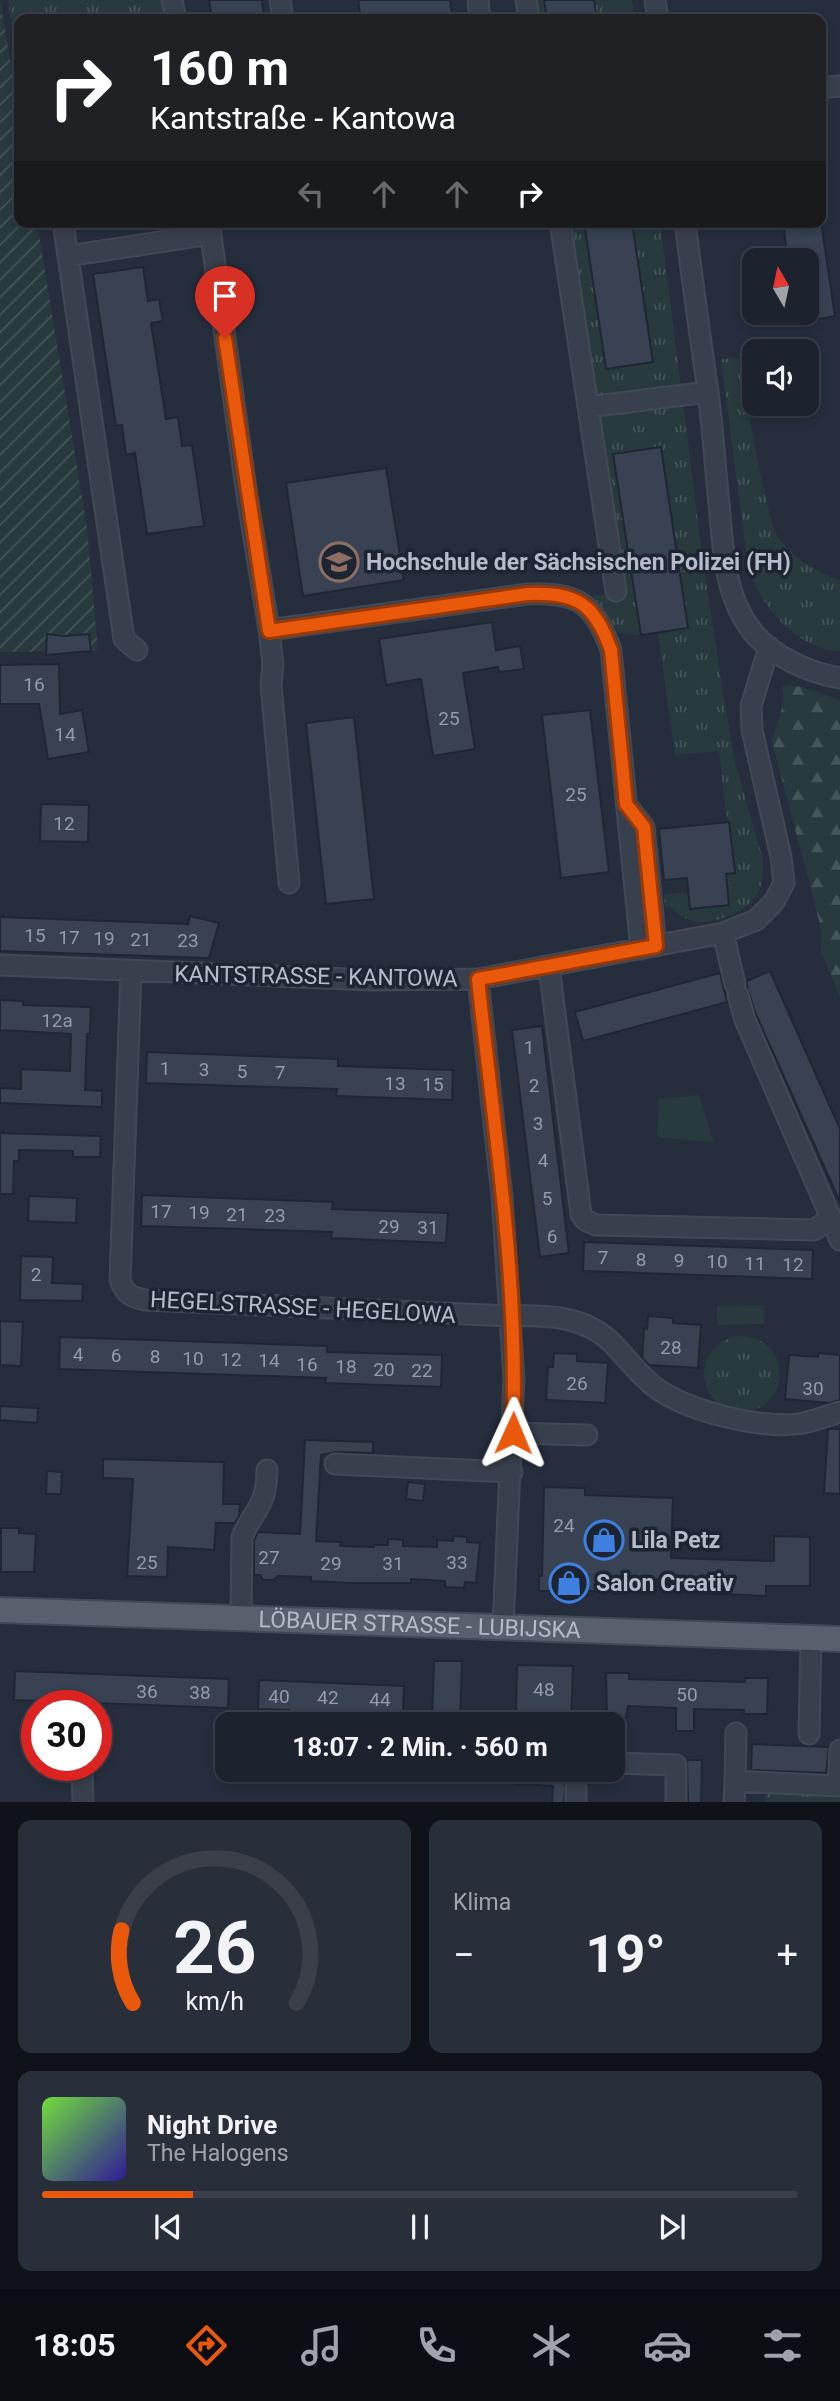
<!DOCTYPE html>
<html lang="de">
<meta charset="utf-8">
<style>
body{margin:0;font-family:Roboto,sans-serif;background:#292f3a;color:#f1f3f6;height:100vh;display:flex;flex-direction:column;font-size:26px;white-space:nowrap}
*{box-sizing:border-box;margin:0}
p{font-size:23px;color:#a0a4aa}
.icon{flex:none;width:38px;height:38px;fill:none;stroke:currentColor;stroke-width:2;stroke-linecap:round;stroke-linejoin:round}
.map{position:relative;height:1802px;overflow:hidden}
.sheet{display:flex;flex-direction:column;gap:18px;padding:18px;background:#0f1319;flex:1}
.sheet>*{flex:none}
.hud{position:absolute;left:14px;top:14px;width:812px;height:214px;border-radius:14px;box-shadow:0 4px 10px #0003,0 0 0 2px #3a3f4a;background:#202124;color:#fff;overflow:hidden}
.needle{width:46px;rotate:351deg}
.controls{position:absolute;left:742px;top:248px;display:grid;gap:14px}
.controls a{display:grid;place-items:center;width:77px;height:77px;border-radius:14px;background:#1c222e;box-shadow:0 4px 10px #0003,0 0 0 2px #3a3f4a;font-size:35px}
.speed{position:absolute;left:21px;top:1690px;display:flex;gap:14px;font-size:35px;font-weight:700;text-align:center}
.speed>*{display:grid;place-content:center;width:91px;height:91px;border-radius:50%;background:#1c222e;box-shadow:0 4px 10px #0003,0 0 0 2px #3a3f4a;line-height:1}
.speed .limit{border:10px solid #d22;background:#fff;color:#111}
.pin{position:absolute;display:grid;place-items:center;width:60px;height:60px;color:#fff;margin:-72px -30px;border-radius:50% 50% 50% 0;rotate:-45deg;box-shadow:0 0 7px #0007}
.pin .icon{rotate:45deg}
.me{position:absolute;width:77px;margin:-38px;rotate:1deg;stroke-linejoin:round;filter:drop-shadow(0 0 5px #0008)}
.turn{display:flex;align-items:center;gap:24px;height:147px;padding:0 21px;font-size:32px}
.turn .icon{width:91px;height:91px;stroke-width:2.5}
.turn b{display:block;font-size:49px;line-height:60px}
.lanes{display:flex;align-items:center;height:66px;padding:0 21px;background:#0003;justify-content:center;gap:35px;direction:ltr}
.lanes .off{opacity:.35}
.big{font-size:52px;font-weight:700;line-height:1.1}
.sheet .card{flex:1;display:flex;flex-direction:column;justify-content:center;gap:10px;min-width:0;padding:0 24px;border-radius:14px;background:#292f3a}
.sheet .dial{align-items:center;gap:0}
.dial svg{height:182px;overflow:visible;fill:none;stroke:#3a3f4a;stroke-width:7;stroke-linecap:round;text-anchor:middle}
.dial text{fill:#f1f3f6;stroke:none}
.song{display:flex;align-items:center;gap:21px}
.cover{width:84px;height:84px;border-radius:10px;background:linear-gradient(135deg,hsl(100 70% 55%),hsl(250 70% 35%))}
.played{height:7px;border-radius:4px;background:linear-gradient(90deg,#ea580c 20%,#3a3f4a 20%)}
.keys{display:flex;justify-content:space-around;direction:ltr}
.heat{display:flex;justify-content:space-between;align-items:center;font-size:38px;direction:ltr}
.sheet .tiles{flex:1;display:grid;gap:18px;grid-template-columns:1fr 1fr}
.card:last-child{grid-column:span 2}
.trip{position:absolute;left:215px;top:1712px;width:410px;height:70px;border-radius:14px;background:#1c222e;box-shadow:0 4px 10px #0003,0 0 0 2px #3a3f4a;font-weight:700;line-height:70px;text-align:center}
.tab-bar{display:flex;height:112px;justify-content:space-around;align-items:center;background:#0b0e12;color:#a0a4aa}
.tab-bar .icon{width:49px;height:49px}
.tab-bar .selected{color:#ea580c}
.tab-bar b{font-size:32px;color:#f1f3f6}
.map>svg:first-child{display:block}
</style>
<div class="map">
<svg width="840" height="1803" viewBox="0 0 840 1803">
<defs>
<pattern id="grass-tufts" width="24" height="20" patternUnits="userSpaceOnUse" patternTransform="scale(1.75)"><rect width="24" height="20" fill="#283a3e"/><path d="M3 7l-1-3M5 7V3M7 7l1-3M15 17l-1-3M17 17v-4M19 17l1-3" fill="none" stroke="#455558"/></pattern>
<pattern id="forest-firs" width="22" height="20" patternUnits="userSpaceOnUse" patternTransform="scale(1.75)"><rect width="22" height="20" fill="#283a3e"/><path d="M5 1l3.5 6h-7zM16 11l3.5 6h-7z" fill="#455558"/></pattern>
<pattern id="garden-furrows" width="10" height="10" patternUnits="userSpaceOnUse" patternTransform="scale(1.75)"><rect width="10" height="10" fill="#283a3e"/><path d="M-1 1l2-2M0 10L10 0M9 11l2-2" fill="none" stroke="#455558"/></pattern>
</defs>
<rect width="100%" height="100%" fill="#262e3d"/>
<path fill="url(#grass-tufts)" d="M8,0H161L164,19H19V73Z
M536,0H632L634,19H539Z
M571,222H660L703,561L723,692L734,758L763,860C763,870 763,884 758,893C748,911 718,923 699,922C688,921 677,914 670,906L665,907L664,895L685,892L688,894L690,909L729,905L726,874L734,873L729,822L726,813L719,751L675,755L658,632L613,455L641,635L619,633L604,614L593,595H626Z
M754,358V363C749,365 746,369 745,375C742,386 769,524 776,534C792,559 813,569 840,581V651C796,648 766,611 749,573L722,368V359Z
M704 1374a38 38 0 1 1 76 0a38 38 0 1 1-76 0Z
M766,1791L840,1792V1802L765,1803Z"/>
<path fill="url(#forest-firs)" d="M791,685L802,687L840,700V997L821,951L820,925L810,885L772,742C775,723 787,707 782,687Z"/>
<path fill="#283a3e" d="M699,1095L714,1143L657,1137L659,1099Z
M764,1305V1324L717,1325V1306Z"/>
<path fill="url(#garden-furrows)" d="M0,0L19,111V222H37L87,528L98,651L0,652Z"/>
<path fill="#384253" stroke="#202734" stroke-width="2" d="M209,0H262L264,19H212Z
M358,0H450L453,19H361Z
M544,0H594L597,19H547Z
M584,222H632L653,362L606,369Z
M783,222H821L835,316L807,321V261H788Z
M143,267L148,301L159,299L163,321L151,323L166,419L178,417L182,446L192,445L204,526L147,534L135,453L126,455L122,425L116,426L93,274Z
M661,447L688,628L641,635L613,454Z
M386,468L404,580L303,596L286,483Z
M492,622L496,650L520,646L524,669L499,672L498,667L463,673L475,749L433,756L421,679L386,685L379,639Z
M47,634L64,636L89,634L91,651L46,655Z
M59,664L60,714L82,710L89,752L48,759L39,704H0V665Z
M590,710L609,872L561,878L542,715Z
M354,717L374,899L326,904L306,723Z
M41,804L89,805L88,842L40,841Z
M729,822L735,873L726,874L729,905L690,909L687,878L664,880L659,829Z
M190,916L219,923L209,958L0,951V917L188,924Z
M770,971L840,1129V1202L755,1012L747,987V981Z
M720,973L727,1002L583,1041L575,1012Z
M0,1000L23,1001V1005L91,1007L90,1034H87L85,1090L102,1091V1107L0,1103V1088L21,1089V1069L70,1071L71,1034L0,1030Z
M542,1026L569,1253L540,1257L512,1030Z
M147,1052L338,1059V1066L453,1070L452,1100L336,1096L337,1089L146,1083Z
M0,1133L101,1136L100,1157H73V1151L19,1150V1161H14L13,1194H0Z
M142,1195L333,1202L332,1209L448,1213L446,1243L331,1238L332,1232L141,1226Z
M29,1196L77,1198L76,1223L28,1221Z
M584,1242L813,1250L812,1279L583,1271Z
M21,1256L53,1257L52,1283L83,1284L82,1301L20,1300Z
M648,1316L673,1318V1323L701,1325L698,1368L649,1365L642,1358L644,1328L647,1329Z
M0,1321L23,1322L21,1366L0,1365Z
M60,1337L327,1346V1352L442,1355L441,1387L325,1383L326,1378L59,1369Z
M554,1353L577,1354V1361L608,1363L605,1403L546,1400L548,1367H553Z
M819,1353L840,1355V1400L829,1403L785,1399L789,1355L818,1357Z
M0,1406L38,1408L37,1423L0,1420Z
M828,1429H840V1494L824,1493Z
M305,1440L373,1442V1453L336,1452L321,1455L316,1541L341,1542L340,1546L374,1547V1545H388V1539L403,1540V1546L437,1547V1540L453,1541V1536L467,1537V1542L480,1543L476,1583L465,1582L464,1588L445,1587V1581L411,1579V1583H350L311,1581V1577L278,1576L273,1580H263L260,1575H254V1540L258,1532L300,1534Z
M103,1459L224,1462L223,1504H240L239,1516L235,1523H216L214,1550L168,1547L167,1577L127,1576L133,1479L103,1478Z
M47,1471L62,1472L61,1494H46Z
M408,1482L425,1484L423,1501L406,1499Z
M544,1487L585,1488V1495L673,1498L671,1558L774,1561V1536L810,1537V1586H766V1596L678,1592L679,1580L629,1578L628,1591H539V1576H542Z
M1,1528H19V1533L36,1534L34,1572H1Z
M434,1661H462L460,1721H432Z
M517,1665L573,1666L571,1724L529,1723V1713L516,1712Z
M15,1671L229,1679L228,1708L14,1700Z
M606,1673H629V1679L745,1682V1678H768L767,1714H744V1710L694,1709V1731H676V1708L628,1706L626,1718H607Z
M259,1680L404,1686L403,1714L327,1712V1715L289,1714V1710L258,1709Z
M752,1744L829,1747L826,1773L751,1770Z
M687,1760H702L701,1803H688Z
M520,1769L554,1771V1769H562L566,1782L564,1803H552L553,1786L519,1784Z"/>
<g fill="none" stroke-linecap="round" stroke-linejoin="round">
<g stroke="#424956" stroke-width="23">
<path id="minor" d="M172,0L176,19
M280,0L283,19
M478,0L480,19
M526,0L529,19
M655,0L658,19
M821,88L840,86
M63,222L124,639L137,650
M209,222L247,495L269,630
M560,222L616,591
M685,222C692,279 700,335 708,392C713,429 715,466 719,504C723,546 724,596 752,631C772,656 809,673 840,678
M68,256L211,234
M588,407L708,392
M626,804L644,827L656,946
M289,883L271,685L273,664L269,630L527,594C578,592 594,603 611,650L641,949
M723,933L735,984
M0,965L373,980L478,979L723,933L756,920L774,902L784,883L781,857L752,730L751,706L769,647
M549,967L581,1214L585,1220L596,1225L814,1230L831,1218L745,1020L738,995
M131,971L120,1280C125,1294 131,1297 145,1300L511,1316C546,1315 585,1316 611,1342C626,1357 639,1375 656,1388C690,1412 763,1430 804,1423C816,1420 828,1416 840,1412
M478,979L502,1196L514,1378L503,1627
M831,1218L840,1240
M513,1433L587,1435
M335,1464L512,1472
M241,1616L242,1537C255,1507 266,1508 267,1470
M809,1734L811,1638
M612,1763L676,1765V1803
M82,1766L83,1803
M735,1781L736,1733
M576,1803V1789
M734,1803L735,1781L838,1786L840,1750"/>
</g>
<g stroke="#424956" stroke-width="28">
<g id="major">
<path id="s1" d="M0,1610L840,1639"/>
</g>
</g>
<use href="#minor" stroke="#39404d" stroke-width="19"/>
<use href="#major" stroke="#585f6d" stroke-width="24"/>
</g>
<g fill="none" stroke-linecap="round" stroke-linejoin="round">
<g stroke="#983908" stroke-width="18">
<path id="route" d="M225,338L269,631L527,594C577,592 594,603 611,650L626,804L644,827L656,946L478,979C494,1130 519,1281 513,1433"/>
</g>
<use href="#route" stroke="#ea580c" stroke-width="12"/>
</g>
<defs>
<g id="university-ring" transform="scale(2.0125)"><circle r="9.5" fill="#1e2532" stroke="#8d6e63" stroke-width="1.5"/><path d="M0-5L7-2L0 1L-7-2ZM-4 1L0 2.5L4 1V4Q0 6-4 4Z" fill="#8d6e63"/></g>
<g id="shop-ring" transform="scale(2.0125)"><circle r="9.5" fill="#1e2532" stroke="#3f7fe0" stroke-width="1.5"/><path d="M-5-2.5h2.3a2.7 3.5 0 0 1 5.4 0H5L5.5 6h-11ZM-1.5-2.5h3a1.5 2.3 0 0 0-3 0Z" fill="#3f7fe0"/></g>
</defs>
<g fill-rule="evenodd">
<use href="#university-ring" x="339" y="562"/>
<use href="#shop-ring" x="604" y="1540"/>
<use href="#shop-ring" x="569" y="1583"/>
</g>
<g text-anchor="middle" stroke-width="7" stroke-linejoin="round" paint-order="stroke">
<g font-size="19" fill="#949ba9">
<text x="34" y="691">16</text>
<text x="449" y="725">25</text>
<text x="65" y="741">14</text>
<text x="576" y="801">25</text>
<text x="64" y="830">12</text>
<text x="35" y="942">15</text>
<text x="69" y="944">17</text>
<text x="104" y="945">19</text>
<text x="141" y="946">21</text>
<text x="188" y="947">23</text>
<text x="57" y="1027">12a</text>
<text x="529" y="1054">1</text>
<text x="165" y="1075">1</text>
<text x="204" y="1076">3</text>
<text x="242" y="1078">5</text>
<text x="280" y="1079">7</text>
<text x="395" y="1090">13</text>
<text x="433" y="1091">15</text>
<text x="534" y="1092">2</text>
<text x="538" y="1130">3</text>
<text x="543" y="1167">4</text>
<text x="547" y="1205">5</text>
<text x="161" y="1218">17</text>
<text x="199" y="1219">19</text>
<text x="237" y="1221">21</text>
<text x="275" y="1222">23</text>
<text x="389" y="1233">29</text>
<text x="428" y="1234">31</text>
<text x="552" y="1243">6</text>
<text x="603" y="1264">7</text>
<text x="641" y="1266">8</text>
<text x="679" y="1267">9</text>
<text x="717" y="1268">10</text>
<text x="755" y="1270">11</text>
<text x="793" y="1271">12</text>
<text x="36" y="1281">2</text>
<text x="671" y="1354">28</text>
<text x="78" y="1361">4</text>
<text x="116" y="1362">6</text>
<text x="155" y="1363">8</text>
<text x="193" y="1365">10</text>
<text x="231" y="1366">12</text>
<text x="269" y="1367">14</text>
<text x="307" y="1371">16</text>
<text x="346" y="1373">18</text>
<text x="384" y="1376">20</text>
<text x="422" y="1377">22</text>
<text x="577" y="1390">26</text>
<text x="813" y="1395">30</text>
<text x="564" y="1532">24</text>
<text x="269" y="1564">27</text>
<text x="147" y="1569">25</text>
<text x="457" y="1569">33</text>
<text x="331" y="1570">29</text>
<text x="393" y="1570">31</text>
<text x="544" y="1696">48</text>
<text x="147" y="1698">36</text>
<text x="200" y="1699">38</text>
<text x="687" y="1701">50</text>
<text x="279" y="1703">40</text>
<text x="328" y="1704">42</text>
<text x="380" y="1706">44</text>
</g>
<g font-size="23" font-weight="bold" fill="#b5bbc8" stroke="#1e2532" text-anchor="start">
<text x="366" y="570">Hochschule der Sächsischen Polizei (FH)</text>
<text x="631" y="1548">Lila Petz</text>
<text x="596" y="1591">Salon Creativ</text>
</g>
<g font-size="23" fill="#b5bbc8" stroke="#1e2532">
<text transform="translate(316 976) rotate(1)" y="8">KANTSTRASSE - KANTOWA</text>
<text transform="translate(303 1307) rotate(3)" y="8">HEGELSTRASSE - HEGELOWA</text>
<text dy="8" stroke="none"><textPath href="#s1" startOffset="420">LÖBAUER STRASSE - LUBIJSKA</textPath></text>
</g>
</g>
</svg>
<div class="controls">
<a><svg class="needle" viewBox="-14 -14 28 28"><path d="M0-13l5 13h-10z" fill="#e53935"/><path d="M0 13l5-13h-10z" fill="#a0a4aa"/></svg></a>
<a><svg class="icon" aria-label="sound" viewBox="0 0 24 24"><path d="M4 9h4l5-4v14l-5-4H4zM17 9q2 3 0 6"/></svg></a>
</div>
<div class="speed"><div class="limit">30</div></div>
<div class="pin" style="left:225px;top:338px;background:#d93025"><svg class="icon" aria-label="arrive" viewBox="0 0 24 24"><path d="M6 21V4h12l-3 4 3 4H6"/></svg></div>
<svg class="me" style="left:513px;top:1433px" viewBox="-20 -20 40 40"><path d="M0-17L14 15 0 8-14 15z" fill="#ea580c" stroke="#fff" stroke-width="4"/></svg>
<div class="trip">18:07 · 2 Min. · 560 m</div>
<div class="hud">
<div class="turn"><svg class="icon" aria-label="right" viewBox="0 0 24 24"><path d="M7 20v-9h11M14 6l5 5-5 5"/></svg><div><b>160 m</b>Kantstraße - Kantowa</div></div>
<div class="lanes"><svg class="icon off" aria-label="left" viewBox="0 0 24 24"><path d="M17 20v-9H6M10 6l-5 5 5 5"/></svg><svg class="icon off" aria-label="ahead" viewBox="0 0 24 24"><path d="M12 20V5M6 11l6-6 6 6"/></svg><svg class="icon off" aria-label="ahead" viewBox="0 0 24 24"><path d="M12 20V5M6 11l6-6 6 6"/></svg><svg class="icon" aria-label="right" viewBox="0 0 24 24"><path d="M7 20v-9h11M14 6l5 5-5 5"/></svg></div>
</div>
</div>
<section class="sheet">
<div class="tiles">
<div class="card dial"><svg viewBox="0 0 100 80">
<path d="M14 69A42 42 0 1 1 86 69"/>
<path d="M14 69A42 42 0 0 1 9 37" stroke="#ea580c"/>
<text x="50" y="56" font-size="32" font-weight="700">26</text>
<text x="50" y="72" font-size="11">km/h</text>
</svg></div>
<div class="card"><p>Klima</p>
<div class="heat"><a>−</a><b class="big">19°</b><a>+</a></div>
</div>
<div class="card">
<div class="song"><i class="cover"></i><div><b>Night Drive</b><p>The Halogens</p></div></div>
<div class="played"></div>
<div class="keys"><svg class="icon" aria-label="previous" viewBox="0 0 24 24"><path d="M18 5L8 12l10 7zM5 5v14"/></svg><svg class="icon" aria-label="pause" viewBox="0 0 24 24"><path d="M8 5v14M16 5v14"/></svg><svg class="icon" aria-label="next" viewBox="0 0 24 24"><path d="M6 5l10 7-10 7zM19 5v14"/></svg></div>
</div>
</div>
</section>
<nav class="tab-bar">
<b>18:05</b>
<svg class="icon selected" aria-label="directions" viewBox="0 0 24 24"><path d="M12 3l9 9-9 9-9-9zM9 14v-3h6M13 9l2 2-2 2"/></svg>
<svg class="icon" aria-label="music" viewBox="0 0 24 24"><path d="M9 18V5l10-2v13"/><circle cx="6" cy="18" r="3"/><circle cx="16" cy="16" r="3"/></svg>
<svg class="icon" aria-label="phone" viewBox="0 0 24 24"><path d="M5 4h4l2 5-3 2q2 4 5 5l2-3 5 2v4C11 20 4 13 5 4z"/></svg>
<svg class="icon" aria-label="climate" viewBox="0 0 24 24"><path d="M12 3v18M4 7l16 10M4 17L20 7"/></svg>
<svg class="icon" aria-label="car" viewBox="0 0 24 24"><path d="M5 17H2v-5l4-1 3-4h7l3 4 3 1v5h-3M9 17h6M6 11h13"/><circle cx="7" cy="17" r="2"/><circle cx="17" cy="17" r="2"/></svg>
<svg class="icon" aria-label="filters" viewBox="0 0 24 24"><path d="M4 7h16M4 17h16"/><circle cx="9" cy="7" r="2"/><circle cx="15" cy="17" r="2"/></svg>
</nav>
